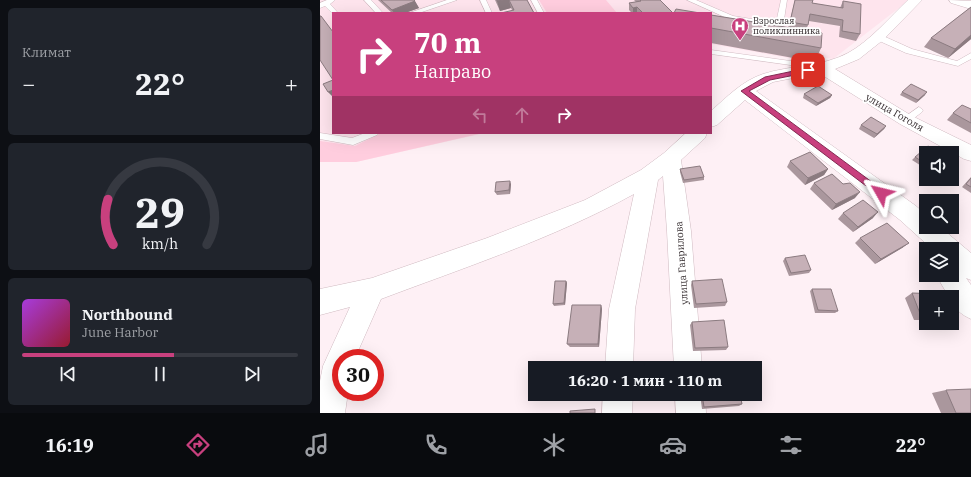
<!DOCTYPE html>
<html lang="ru">
<meta charset="utf-8">
<style>
body{margin:0;font-family:"IBM Plex Serif",serif;background:#20242c;color:#f1f3f6;height:100vh;display:flex;flex-direction:column;font-size:15px;white-space:nowrap}
*{box-sizing:border-box;margin:0}
p{font-size:13px;color:#9ea1a6}
.icon{flex:none;width:22px;height:22px;fill:none;stroke:currentColor;stroke-width:2;stroke-linecap:round;stroke-linejoin:round}
.map{position:relative;flex:1;overflow:hidden}
.side{display:flex;flex-direction:column;gap:8px;padding:8px;background:#0d0f14;width:320px}
.side>*{flex:none}
.hud{position:absolute;left:12px;top:12px;width:380px;height:122px;border-radius:0px;box-shadow:0 4px 16px #0002;background:#c8407e;color:#fff;overflow:hidden}
.buttons{position:absolute;left:599px;top:146px;display:grid;gap:8px}
.buttons a{display:grid;place-items:center;width:40px;height:40px;border-radius:0px;background:#171b24;box-shadow:0 4px 16px #0002;font-size:20px}
.speed{position:absolute;left:12px;top:349px;display:flex;gap:8px;font-size:20px;font-weight:700;text-align:center}
.speed>*{display:grid;place-content:center;width:52px;height:52px;border-radius:50%;background:#171b24;box-shadow:0 4px 16px #0002;line-height:1}
.speed .limit{border:6px solid #d22;background:#fff;color:#111}
.pin{position:absolute;display:grid;place-items:center;width:34px;height:34px;color:#fff;margin:-17px;border-radius:8px;box-shadow:0 2px 6px #0006}
.me{position:absolute;width:44px;margin:-22px;rotate:307deg;stroke-linejoin:round;filter:drop-shadow(0 0 3px #0008)}
.turn{display:flex;align-items:center;gap:14px;height:84px;padding:0 16px;font-size:18px}
.turn .icon{width:52px;height:52px;stroke-width:2.5}
.turn b{display:block;font-size:28px;line-height:34px}
.lanes{display:flex;align-items:center;height:38px;padding:0 16px;background:#0003;justify-content:center;gap:20px;direction:ltr}
.lanes .off{opacity:.35}
.big{font-size:30px;font-weight:700;line-height:1.1}
.side .tile{flex:1;display:flex;flex-direction:column;justify-content:center;gap:6px;min-width:0;padding:0 14px;border-radius:6px;background:#20242c}
.side .dial{align-items:center;gap:0}
.dial svg{height:104px;overflow:visible;fill:none;stroke:#363941;stroke-width:7;stroke-linecap:round;text-anchor:middle}
.dial text{fill:#f1f3f6;stroke:none}
.song{display:flex;align-items:center;gap:12px}
.cover{width:48px;height:48px;border-radius:6px;background:linear-gradient(135deg,hsl(280 70% 55%),hsl(350 70% 35%))}
.played{height:4px;border-radius:2px;background:linear-gradient(90deg,#c8407e 55%,#363941 55%)}
.keys{display:flex;justify-content:space-around;direction:ltr}
.heat{display:flex;justify-content:space-between;align-items:center;font-size:22px;direction:ltr}
.trip{position:absolute;left:208px;top:361px;width:234px;height:40px;border-radius:0px;background:#171b24;box-shadow:0 4px 16px #0002;font-weight:700;line-height:40px;text-align:center}
.dock{display:flex;height:64px;justify-content:space-around;align-items:center;background:#090b0e;color:#9ea1a6}
.dock .icon{width:28px;height:28px}
.dock .selected{color:#c8407e}
.dock b{font-size:18px;color:#f1f3f6}
main{display:flex;flex:1;min-height:0}
.map>svg:first-child{display:block}
</style>
<main>
<section class="side">
<div class="tile"><p>Климат</p>
<div class="heat"><a>−</a><b class="big">22°</b><a>+</a></div>
</div>
<div class="tile dial"><svg viewBox="0 0 100 80">
<path d="M14 69A42 42 0 1 1 86 69"/>
<path d="M14 69A42 42 0 0 1 10 34" stroke="#c8407e"/>
<text x="50" y="56" font-size="32" font-weight="700">29</text>
<text x="50" y="72" font-size="11">km/h</text>
</svg></div>
<div class="tile">
<div class="song"><i class="cover"></i><div><b>Northbound</b><p>June Harbor</p></div></div>
<div class="played"></div>
<div class="keys"><svg class="icon" aria-label="previous" viewBox="0 0 24 24"><path d="M18 5L8 12l10 7zM5 5v14"/></svg><svg class="icon" aria-label="pause" viewBox="0 0 24 24"><path d="M8 5v14M16 5v14"/></svg><svg class="icon" aria-label="next" viewBox="0 0 24 24"><path d="M6 5l10 7-10 7zM19 5v14"/></svg></div>
</div>
</section>
<div class="map">
<svg width="651" height="413" viewBox="0 0 651 413">
<rect width="100%" height="100%" fill="#fef0f5"/>
<path fill="#fee4ed" d="M0,0H587L588,1L513,59L497,56L496,63L391,44V13H13V133H165L36,162H0Z"/>
<path fill="#ffcdde" d="M219,0H286L297,13H227Z
M61,133H163L36,162H0V141L35,146Z"/>
<g fill="none" stroke-linecap="round" stroke-linejoin="round">
<g stroke="#d0bac1" stroke-width="1">
<path id="lane" d="M7,0H15L10,4L18,13H13V14L5,6L0,8V3Z
M44,0H51L63,13H56Z
M127,0H137L99,13H89Z
M160,0H166L172,13H166Z
M211,0H217L224,13H218Z
M367,0H376L413,16L456,23L461,0H467L463,26L459,28L409,19Z
M555,35H561L592,49L637,61L651,53V59L638,66L586,53L555,39Z
M391,50L499,65L503,67L499,69L391,54Z
M599,107L603,110L602,112L589,122H583L581,120L583,118Z
M0,133L32,138L45,133H59L57,135L33,145L0,139Z"/>
</g>
<g stroke="#d0bac1" stroke-width="1">
<path id="street" d="M588,0H602L563,40L539,59L515,69L592,116L651,145V161L644,159L580,124L499,73L453,82L436,91L596,206L606,215V227H620L651,253V280L646,278L651,285V319C642,315 632,308 632,297H629L616,275H632V249H612L580,220L425,100L397,125L391,127V111C407,97 422,81 443,74C471,65 502,67 528,53C550,41 570,17 588,0Z
M366,133H387L385,138L361,160L371,231L382,368H354L347,231L343,176L338,180L315,309L313,368H285L289,309L314,194C234,238 146,267 61,299L35,358H21V392H28L25,413H0V381L3,366L30,307L0,315V289L52,278L167,238L265,200L321,170L344,153Z
M283,394H313L312,413H282Z
M355,394H385L386,413H356Z"/>
</g>
<g stroke="#d0bac1" stroke-width="1">
<path id="secondary" d="M629,0L651,1V9L631,3Z"/>
</g>
<use href="#lane" fill="#fff" fill-rule="evenodd"/>
<use href="#street" fill="#fff" fill-rule="evenodd"/>
<use href="#secondary" fill="#fff" fill-rule="evenodd"/>
</g>
<path fill="#aa979d" d="M58,0H94L99,8L85,13H72Z
M175,0H207L214,13L192,10L191,8L180,11Z
M314,0H340L353,13H312L309,10V3L316,2Z
M475,0H493L492,3L520,8L523,1L540,34L536,41L519,37L520,26L489,21L486,31L501,48L495,62L391,43V15L468,28Z
M651,7V39L628,58L604,47L611,38Z
M582,92L605,95L596,103L580,95Z
M484,94L512,95L510,98L496,106L483,98Z
M651,109V133L627,120L633,113Z
M541,125L566,126L564,129L554,138L539,129Z
M606,153V169L592,160L595,157Z
M470,161L508,169L504,175L485,185L467,167Z
M360,169L384,177V180L363,183L360,172Z
M651,177V193L642,187Z
M494,183L535,198L512,210L490,189Z
M191,184L190,194L177,195L175,192Z
M523,213L553,218L533,232L518,219Z
M540,238L589,243L582,248L555,264L535,243Z
M465,258L491,270L489,273L469,276L463,261Z
M246,281L247,283L245,305L234,306L233,304Z
M372,281L407,302L405,306L374,308L371,285Z
M492,289L518,311L515,313H495L490,291Z
M592,293L606,297V320H594L585,298Z
M281,305L282,309L279,347H250L247,344Z
M372,322L408,347L406,350L373,351L370,325Z
M626,390L651,413H621L612,393Z
M380,394H420L422,404L419,406L382,409Z"/>
<path fill="#8b7b80" d="M184,0H189L191,8L180,11L177,1Z
M95,1L99,8L85,13H74L72,10Z
M317,7V13H313V8Z
M651,35V39L628,58L635,49Z
M13,90V97L8,92Z
M607,92L605,95L596,103L598,100Z
M512,95L510,98L496,106L498,103Z
M566,126L564,129L554,138L557,134Z
M508,169L504,175L485,185L488,178Z
M190,181L191,184L190,194L189,190Z
M540,192L535,198L512,210L516,204Z
M558,212L553,218L533,232L538,227Z
M589,243L582,248L555,264L561,259Z
M246,281L247,283L245,305L244,303Z
M281,305L282,309L279,347L278,344Z"/>
<path fill="#c6b0b7" stroke="#8b7b80" d="M61,0H94L95,1L72,10Z
M177,0H184L177,1Z
M189,0H207L214,13H181L194,10Z
M320,0H340L353,13H323L317,7L313,8L309,3L321,1Z
M475,0H493L492,3L523,8V1L541,4L540,34L522,31L523,20L490,14L488,25L470,22Z
M651,7V35L635,49L611,38Z
M356,9L380,13H354Z
M391,15L502,33L501,48L391,28Z
M0,16H1L13,32V90L8,92L3,84L13,80L0,60Z
M591,84L607,92L598,100L582,92Z
M498,86L512,95L498,103L484,94Z
M642,105L651,109V123L633,113Z
M551,117L566,126L557,134L541,125Z
M608,146L619,153H606V164L595,157Z
M490,152L508,169L488,178L470,161Z
M380,166L384,177L364,180L360,169Z
M512,174L523,184L530,183L540,192L516,204L494,183Z
M651,178V187L646,184Z
M190,181L189,190L175,192L176,182Z
M543,200L558,212L538,227L523,213Z
M567,223L589,243L561,259L540,238Z
M485,255L491,270L471,273L465,258Z
M402,279L407,302L376,304L372,281Z
M235,281H246L244,303L233,304Z
M492,289H511L518,311L498,310Z
M592,293L621,294L622,297H606V316H601Z
M252,305H281L278,344H247Z
M404,320L408,347L375,348L372,322Z
M246,362V368H222V365Z
M651,389V413H636L626,390Z
M382,394H420L422,404L384,407Z
M275,409V413H250V411Z"/>
<path fill="#c8407e" stroke="#822a52" d="M488,68L491,70L490,72L450,80L429,91L564,191L566,193L564,195H558L421,91L445,77Z"/>
<defs>
<g id="hospital-pin" transform="scale(0.9)"><path d="M0 17L-7.5 6A9.5 9.5 0 1 1 7.5 6Z" fill="#c8407e" stroke="#fff"/><path d="M-5-5h3v3.5h4V-5h3V5h-3V1.5h-4V5h-3Z" fill="#fff"/></g>
</defs>
<g fill-rule="evenodd">
<use href="#hospital-pin" x="420" y="26"/>
</g>
<g text-anchor="middle" stroke-width="3.5" stroke-linejoin="round" paint-order="stroke">
<g font-size="9" fill="#30282b" stroke="#fff" text-anchor="start">
<text x="433" y="24">Взрослая<tspan x="433" dy="10">поликлинника</tspan></text>
</g>
<g font-size="10" fill="#30282b" stroke="#fff">
<text transform="translate(575 112) rotate(30)" y="4">улица Гоголя</text>
<text transform="translate(361 263) rotate(-94)" y="4">улица Гаврилова</text>
</g>
</g>
</svg>
<div class="buttons">
<a><svg class="icon" aria-label="sound" viewBox="0 0 24 24"><path d="M4 9h4l5-4v14l-5-4H4zM17 9q2 3 0 6"/></svg></a>
<a><svg class="icon" aria-label="search" viewBox="0 0 24 24"><circle cx="10" cy="10" r="6"/><path d="M15 15l6 6"/></svg></a>
<a><svg class="icon" aria-label="layers" viewBox="0 0 24 24"><path d="M12 4l9 5-9 5-9-5zM3 14l9 5 9-5"/></svg></a>
<a>+</a>
</div>
<div class="speed"><div class="limit">30</div></div>
<div class="pin" style="left:488px;top:70px;background:#d93025"><svg class="icon" aria-label="arrive" viewBox="0 0 24 24"><path d="M6 21V4h12l-3 4 3 4H6"/></svg></div>
<svg class="me" style="left:561px;top:193px" viewBox="-20 -20 40 40"><path d="M0-17L14 15 0 8-14 15z" fill="#c8407e" stroke="#fff" stroke-width="4"/></svg>
<div class="trip">16:20 · 1 мин · 110 m</div>
<div class="hud">
<div class="turn"><svg class="icon" aria-label="right" viewBox="0 0 24 24"><path d="M7 20v-9h11M14 6l5 5-5 5"/></svg><div><b>70 m</b>Направо</div></div>
<div class="lanes"><svg class="icon off" aria-label="left" viewBox="0 0 24 24"><path d="M17 20v-9H6M10 6l-5 5 5 5"/></svg><svg class="icon off" aria-label="ahead" viewBox="0 0 24 24"><path d="M12 20V5M6 11l6-6 6 6"/></svg><svg class="icon" aria-label="right" viewBox="0 0 24 24"><path d="M7 20v-9h11M14 6l5 5-5 5"/></svg></div>
</div>
</div>
</main>
<nav class="dock">
<b>16:19</b>
<svg class="icon selected" aria-label="directions" viewBox="0 0 24 24"><path d="M12 3l9 9-9 9-9-9zM9 14v-3h6M13 9l2 2-2 2"/></svg>
<svg class="icon" aria-label="music" viewBox="0 0 24 24"><path d="M9 18V5l10-2v13"/><circle cx="6" cy="18" r="3"/><circle cx="16" cy="16" r="3"/></svg>
<svg class="icon" aria-label="phone" viewBox="0 0 24 24"><path d="M5 4h4l2 5-3 2q2 4 5 5l2-3 5 2v4C11 20 4 13 5 4z"/></svg>
<svg class="icon" aria-label="climate" viewBox="0 0 24 24"><path d="M12 3v18M4 7l16 10M4 17L20 7"/></svg>
<svg class="icon" aria-label="car" viewBox="0 0 24 24"><path d="M5 17H2v-5l4-1 3-4h7l3 4 3 1v5h-3M9 17h6M6 11h13"/><circle cx="7" cy="17" r="2"/><circle cx="17" cy="17" r="2"/></svg>
<svg class="icon" aria-label="filters" viewBox="0 0 24 24"><path d="M4 7h16M4 17h16"/><circle cx="9" cy="7" r="2"/><circle cx="15" cy="17" r="2"/></svg>
<b>22°</b>
</nav>
